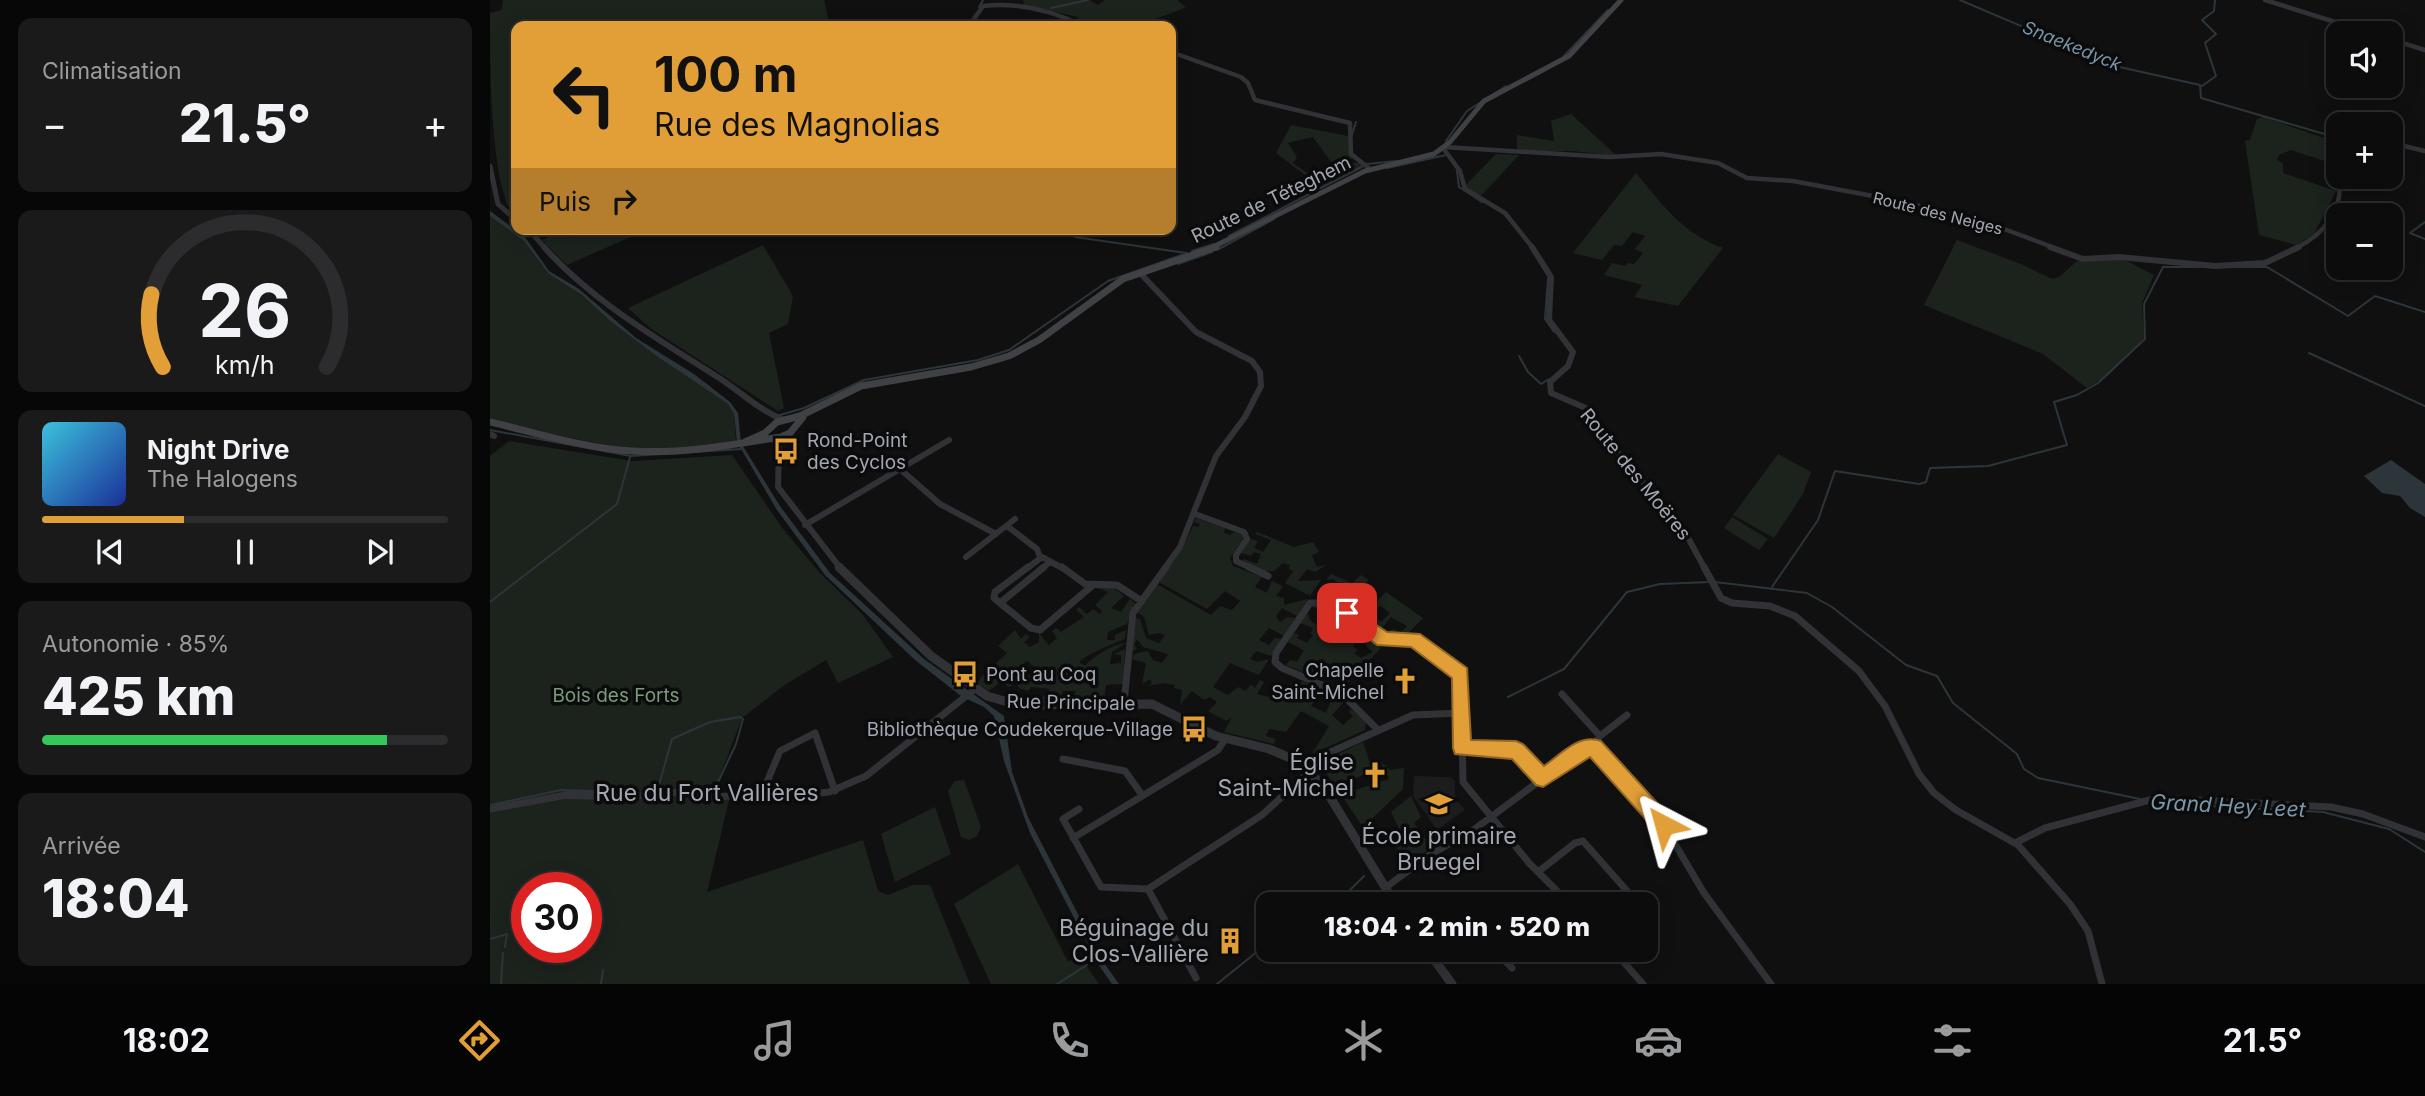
<!DOCTYPE html>
<html lang="fr">
<meta charset="utf-8">
<style>
body{margin:0;font-family:Inter,sans-serif;background:#1a1a1b;color:#f1f3f6;height:100vh;display:flex;flex-direction:column;font-size:26px;white-space:nowrap}
*{box-sizing:border-box;margin:0}
p{font-size:23px;color:#9a9b9d}
.icon{flex:none;width:38px;height:38px;fill:none;stroke:currentColor;stroke-width:2;stroke-linecap:round;stroke-linejoin:round}
.map{position:relative;flex:1;overflow:hidden}
.side{display:flex;flex-direction:column;gap:18px;padding:18px;background:#070707;width:490px}
.side>*{flex:none}
.guide{position:absolute;left:21px;top:21px;width:665px;height:214px;border-radius:14px;box-shadow:0 4px 18px #0003,0 0 0 2px #2c2c2e;background:#e29e37;color:#111;overflow:hidden}
.tools{position:absolute;left:1836px;top:21px;display:grid;gap:14px}
.tools a{display:grid;place-items:center;width:77px;height:77px;border-radius:14px;background:#0c0c0d;box-shadow:0 4px 18px #0003,0 0 0 2px #2c2c2e;font-size:35px}
.speed{position:absolute;left:21px;top:872px;display:flex;gap:14px;font-size:35px;font-weight:700;text-align:center}
.speed>*{display:grid;place-content:center;width:91px;height:91px;border-radius:50%;background:#0c0c0d;box-shadow:0 4px 18px #0003,0 0 0 2px #2c2c2e;line-height:1}
.speed .limit{border:10px solid #d22;background:#fff;color:#111}
.pin{position:absolute;display:grid;place-items:center;width:60px;height:60px;color:#fff;margin:-30px;border-radius:14px;box-shadow:0 4px 10px #0006}
.me{position:absolute;width:77px;margin:-38px;rotate:321deg;stroke-linejoin:round;filter:drop-shadow(0 0 5px #0008)}
.turn{display:flex;align-items:center;gap:24px;height:147px;padding:0 28px;font-size:32px}
.turn .icon{width:91px;height:91px;stroke-width:2.5}
.turn b{display:block;font-size:49px;line-height:60px}
.then{display:flex;align-items:center;height:66px;padding:0 28px;background:#0003;gap:14px;font-size:26px}
.big{font-size:52px;font-weight:800;line-height:1.1}
.side .card{flex:1;display:flex;flex-direction:column;justify-content:center;gap:10px;min-width:0;padding:0 24px;border-radius:14px;background:#1a1a1b}
.side .dial{align-items:center;gap:0}
.dial svg{height:182px;overflow:visible;fill:none;stroke:#2c2c2e;stroke-width:7;stroke-linecap:round;text-anchor:middle}
.dial text{fill:#f1f3f6;stroke:none}
.song{display:flex;align-items:center;gap:21px}
.cover{width:84px;height:84px;border-radius:10px;background:linear-gradient(135deg,hsl(190 70% 55%),hsl(230 70% 35%))}
.played{height:7px;border-radius:4px;background:linear-gradient(90deg,#e29e37 35%,#2c2c2e 35%)}
.keys{display:flex;justify-content:space-around;direction:ltr}
.heat{display:flex;justify-content:space-between;align-items:center;font-size:38px;direction:ltr}
.charge{height:10px;border-radius:5px;background:linear-gradient(90deg,#34c759 85%,#2c2c2e 0)}
.trip{position:absolute;left:766px;top:892px;width:402px;height:70px;border-radius:14px;background:#0c0c0d;box-shadow:0 4px 18px #0003,0 0 0 2px #2c2c2e;font-weight:800;line-height:70px;text-align:center}
.menu{display:flex;height:112px;justify-content:space-around;align-items:center;background:#050505;color:#9a9b9d}
.menu .icon{width:49px;height:49px}
.menu .current{color:#e29e37}
.menu b{font-size:32px;color:#f1f3f6}
main{display:flex;flex:1;min-height:0}
.map>svg:first-child{display:block}
</style>
<main>
<section class="side">
<div class="card"><p>Climatisation</p>
<div class="heat"><a>−</a><b class="big">21.5°</b><a>+</a></div>
</div>
<div class="card dial"><svg viewBox="0 0 100 80">
<path d="M14 69A42 42 0 1 1 86 69"/>
<path d="M14 69A42 42 0 0 1 9 37" stroke="#e29e37"/>
<text x="50" y="56" font-size="32" font-weight="700">26</text>
<text x="50" y="72" font-size="11">km/h</text>
</svg></div>
<div class="card">
<div class="song"><i class="cover"></i><div><b>Night Drive</b><p>The Halogens</p></div></div>
<div class="played"></div>
<div class="keys"><svg class="icon" aria-label="previous" viewBox="0 0 24 24"><path d="M18 5L8 12l10 7zM5 5v14"/></svg><svg class="icon" aria-label="pause" viewBox="0 0 24 24"><path d="M8 5v14M16 5v14"/></svg><svg class="icon" aria-label="next" viewBox="0 0 24 24"><path d="M6 5l10 7-10 7zM19 5v14"/></svg></div>
</div>
<div class="card"><p>Autonomie · 85%</p><b class="big">425 km</b><div class="charge"></div></div>
<div class="card"><p>Arrivée</p><b class="big">18:04</b></div>
</section>
<div class="map">
<svg width="1935" height="984" viewBox="0 0 1935 984">
<rect width="100%" height="100%" fill="#101011"/>
<path fill="#1c1c1e" d="M924,776L960,777L965,781V798L975,810L947,830L923,796Z"/>
<path fill="#1c231d" fill-rule="evenodd" d="M13,0H334L340,26H26V210L22,212C0,182 0,57 0,13L12,10Z
M533,0H599L608,5L615,0H687L696,7C667,19 618,39 587,21L588,17L534,5Z
M1081,114L1127,156L1082,151L1027,152V135L1064,141L1061,121Z
M1773,117L1843,141L1835,149L1837,162L1801,150L1789,155L1787,160L1793,163V173L1846,191L1824,234L1806,245L1769,235L1755,141L1760,140L1767,119Z
M801,125L858,136L863,158L846,169L823,137L798,143L807,157L803,163C810,168 820,176 828,177C846,179 855,159 870,163L873,168L832,188L786,153Z
M1006,154L1029,155L990,197L975,186Z
M1146,173C1172,204 1193,234 1233,248L1188,306L1144,297L1152,285L1114,275L1122,263L1135,266L1138,263L1144,264L1153,253L1145,249L1155,236L1143,232L1132,246L1124,245L1112,260L1083,253Z
M0,216L34,241L59,274L92,295L119,320L165,355L238,404L244,414L246,441C165,464 79,437 0,419Z
M78,229L83,232V238L104,229H159L77,265L52,240Z
M1467,240L1531,264L1562,279L1569,277L1587,261L1624,259H1633L1664,275L1652,303L1654,338L1621,373L1597,388L1553,354L1434,305Z
M273,245L303,296L298,324L279,333L294,408L288,411L160,328L138,308Z
M19,441L142,461L242,455L293,529L330,573L373,615L403,657L348,683L336,660L296,684L252,718L223,794L239,800L217,892L373,840L388,891L398,895L423,885H440L480,984H0V456ZM37,887H96V947H37Z
M1288,454L1321,472L1313,494L1284,538L1243,515Z
M1242,517L1278,539L1269,550L1234,528Z
M706,518L735,528L734,533L740,535L744,532L752,534L753,539L740,558L743,566L772,577L765,587L777,593L782,581L793,586L786,596L794,598V605L818,599L807,616L792,608L786,616L790,622L797,617L805,618L794,636L779,628L769,640L779,645L785,638L792,639L781,656L766,651L760,659L767,662L779,659L769,675L740,663L723,687L738,695L748,687L755,691L761,685L765,688L770,680L774,682L767,694L778,697L786,688L781,686L784,681L799,688L802,683L805,685L799,694L809,699L816,688L809,685L812,681L833,690L821,706L836,713L841,701L836,699L841,694L854,702L842,715L853,725L863,716L859,712L861,709L876,721L875,730L822,754L839,726L811,711L796,732L779,729L776,736L786,739L784,744L734,732L742,717L736,721L718,711L727,702L720,697L714,700L702,691L690,705L692,690L684,688L685,685L673,683L658,686L662,684L660,679L652,684L656,663L642,659L644,654L658,651L663,660L672,663L678,654L653,647L647,639L644,644L647,649L642,651L646,618L650,619L656,638L669,643L675,635L669,633L659,635L654,617L647,612L665,583L721,615L730,606L742,610L750,601L735,591L717,609L667,581L693,547L703,526L708,527L710,524L704,522Z
M767,532L804,547L823,542L829,552L822,555L827,567L838,564L825,572L817,569L808,581L831,580L820,596L795,583L803,571L799,569L800,565L793,563L784,571H773L752,562L754,559L767,564L771,554L764,552L761,556L751,553L760,539L768,541L764,548L773,552L781,540L765,534Z
M841,574L862,583L871,575L879,580L852,607L827,597L835,583L834,588L845,598L855,592L848,589V583L843,579L836,580Z
M607,588H624L634,596L621,608L631,612L640,599L645,603L637,624L618,632L617,640H625V635L636,630L635,639C622,644 597,654 589,662L595,666C602,657 623,644 636,643L622,652L620,664L631,663V655L624,654L635,649L633,684L616,685L614,699L573,700V697H584L586,691H573L569,701H549L560,689L541,687L538,691L529,688L526,682L520,687L511,683L523,672L535,679L546,668L537,661L499,691L487,683L494,674L500,682L507,676L502,671L503,666L517,653L508,646L525,630L531,639L536,634L540,637L534,642L540,647L549,642V633L559,645L567,638L562,631L566,628L571,632L594,617L586,610L589,607L597,614L603,609L610,614L612,611L605,605L618,592Z
M896,592L933,618L916,635H890L903,629L911,632L917,626L901,617L888,633L874,622L884,617L891,622L900,613L891,606L876,612Z
M829,605L852,615L846,625H851L843,633L853,642L860,637L857,629L861,626L872,634L863,646L868,650L864,653L871,658L883,652L876,646L878,639L891,648L856,684L853,683L857,674L845,669L839,678L835,676L841,665L825,662L824,670L828,678L796,665L800,660L807,662L814,650L798,642L804,633L809,635L807,638L817,643L823,635L820,634L823,628L810,623L817,612L820,620L827,625L835,614L830,608L821,607Z
M873,742L881,766L876,768L878,772L861,781L866,790L899,779L890,761L900,770L914,768L913,789L873,827L829,763Z
M474,780L491,827L487,836L479,840L471,837L458,791L465,781Z
M921,796L931,817L924,823L935,839L942,834L949,843L916,865L900,835L909,829L901,812Z
M445,807L461,854L405,882L391,834Z
M528,864L578,962L589,955L609,984H501L464,904Z"/>
<path fill="#2c353a" d="M0,211L35,237L59,271L89,289L146,338L204,374L240,402L248,413L251,443L290,506L340,573L434,659L514,716L522,772L538,817L610,957L629,984H622L608,964L540,833L514,761L504,716L494,707L471,696L425,660L335,575L287,510L247,442L244,414L238,404L165,355L119,320L92,295L59,274L34,241L0,216Z
M1901,460L1935,484V517L1920,508L1910,496L1892,493L1874,476Z"/>
<g fill="none" stroke-linecap="round" stroke-linejoin="round">
<path stroke="#2c353a" stroke-width="2" d="M1470,0L1625,66L1710,85L1711,98L1848,138
M489,7L493,0
M561,8L598,0
M1074,56L1118,10
M1712,86L1726,76L1715,43L1726,34L1712,20L1724,11L1725,0
M862,135L866,122
M956,141L977,111L1016,86
M877,164L907,161
M897,168L956,155
M967,171L969,187L992,202
M1935,222L1920,233L1935,239
M588,229L585,237L696,253
M739,236L873,166
M727,250L784,219
M702,251L724,244
M688,264L722,252
M1058,278L1055,319L1064,332
M1819,353L1935,406
M1029,356L1038,372L1051,384L1059,379
M290,415L314,408L374,380L488,360L519,350L618,281L697,253
M0,430L141,456L251,449
M1225,582L1317,593L1342,607L1416,665L1447,676L1463,703L1527,754L1534,769L1548,778L1650,799
M1282,587L1328,520L1345,471L1429,484L1436,482L1440,468L1498,466L1577,445L1564,402L1587,395L1608,383L1655,339L1654,304L1673,267H1777L1858,316L1885,296L1935,312
M0,602L127,504L140,457
M1018,697L1074,669L1137,592L1170,584L1220,582
M167,792L182,739L220,722L250,717L253,719L246,744L223,793
M77,798L118,799
M1662,803L1833,812L1899,829L1935,852
M0,805L71,790L134,792
M845,905L874,876
M0,939L17,934L15,947
M11,984L13,953
M111,984L113,970
M567,984L608,958
M727,984L779,942"/>
<path stroke="#313236" stroke-width="4.5" d="M1775,0L1880,33
M479,26L493,6C529,2 561,10 593,26
M1900,39L1935,50
M681,52L751,77L758,83L765,100L860,123L861,154L880,169
M1848,143L1841,146L1838,152L1848,175
M954,147L1119,157L1171,154L1228,163L1257,178L1303,181L1415,202L1514,229L1565,248
M953,148L970,171L975,189L1015,213L1043,248
M1900,148L1914,146L1935,151
M1806,248C1834,234 1854,211 1849,177"/>
<path stroke="#313236" stroke-width="6" d="M1042,247L1061,277L1059,320L1083,352L1078,366L1060,382L1061,393L1098,409L1120,443L1196,534L1215,569
M1560,247L1593,259L1629,257L1725,266L1775,263L1809,247
M650,273L706,332L762,361L770,372L771,386L755,417L726,456L690,547L674,569
M0,434L4,436
M410,469L450,504L506,534
M705,514L754,532L757,539L746,555V561L763,569
M315,525L459,440
M517,526L547,549L550,557
M476,557L525,519
M536,569L552,557L574,569
M551,569L560,562"/>
<path stroke="#313236" stroke-width="7" d="M538,567L505,592L504,598L510,603L554,567
M572,567L595,584L627,585L650,600
M759,567L778,576
M1214,567L1231,598L1242,603L1280,606L1305,616L1369,671L1395,706L1429,774L1444,793L1466,810L1528,845L1580,904L1598,931L1612,984
M510,603L541,628L550,630L603,585
M1072,694L1110,736
M634,703L643,613L676,567
M888,730L851,693L792,668L785,662L786,653L820,603H840L894,640L922,639L971,674L973,782L1039,863L1081,905
M1102,747L1110,736L1137,715
M972,748L1026,750L1053,778
M573,759L635,771L652,795
M814,764L923,715L973,713
M271,796L290,751L325,733L345,791
M0,809L82,794L166,796L194,791L215,796L301,797L339,792L376,776L485,689
M589,809L573,819L611,887L658,889L772,815L821,770
M583,838L728,750L735,739
M1525,843L1555,828L1667,798L1841,807L1873,814L1935,837
M1048,872L1085,843L1093,841L1145,900
M895,888L938,856L982,831L1091,750L1104,747L1169,817L1214,893L1281,984
M658,889L706,978
M997,905L1000,903
M1004,950L1022,968
M1123,950L1153,984"/>
<path stroke="#313236" stroke-width="5" d="M0,166L8,204L26,220
M38,229L55,248"/>
<path stroke="#313236" stroke-width="6" d="M54,247C101,300 166,338 226,376C249,390 268,410 294,420
M286,437L289,448L288,487L351,569"/>
<path stroke="#313236" stroke-width="9" d="M349,567L441,656L497,696L528,705L662,704L726,736L779,749L814,764L840,797L906,905
M937,950L962,984"/>
<path stroke="#3f4145" stroke-width="5" d="M721,248L875,171L944,154L960,142L994,101L1079,56L1131,0"/>
<path stroke="#3f4145" stroke-width="7" d="M0,422C47,433 94,448 142,451C192,454 242,445 291,437L300,433L313,417
M255,442L275,433L287,422L310,416L371,386L481,367L519,356L549,340L633,279L726,247"/>
</g>
<path fill="#e29e37" stroke="#936724" stroke-width="2" d="M857,605L897,632L930,634L977,668L981,740L1026,741L1033,744L1054,766C1071,754 1089,733 1111,741L1181,818L1184,825L1181,832L1174,835L1167,832L1100,757L1053,787L1046,785L1022,759L965,754L963,748L962,678L921,647L887,645L851,618L848,613L851,608Z"/>
<defs>
<g id="bus-bare" transform="scale(2.1)"><path d="M-5-6H5V4H4V6H2V4H-2V6H-4V4H-5ZM-3.5-4V0h7V-4ZM-3.5 1.2v1.5H-2V1.2ZM2 1.2v1.5H3.5V1.2Z" fill="#e29e37" stroke="#0b0b0c" stroke-width="2.5" paint-order="stroke"/></g>
<g id="church-bare" transform="scale(2.1)"><path d="M-1.2-6h2.4v3.5h3.3v2.4h-3.3V6h-2.4V-.1h-3.3v-2.4h3.3Z" fill="#e29e37" stroke="#0b0b0c" stroke-width="2.5" paint-order="stroke"/></g>
<g id="school-bare" transform="scale(2.1)"><path d="M0-5L7-2L0 1L-7-2ZM-4 1L0 2.5L4 1V4Q0 6-4 4Z" fill="#e29e37" stroke="#0b0b0c" stroke-width="2.5" paint-order="stroke"/></g>
<g id="building-bare" transform="scale(2.1)"><path d="M-4-6H4V6H1V3H-1V6H-4ZM-2.5-4.3h1.7v1.8h-1.7ZM.8-4.3h1.7v1.8H.8ZM-2.5-1h1.7V.8h-1.7ZM.8-1h1.7V.8H.8Z" fill="#e29e37" stroke="#0b0b0c" stroke-width="2.5" paint-order="stroke"/></g>
</defs>
<g fill-rule="evenodd">
<use href="#bus-bare" x="296" y="451"/>
<use href="#bus-bare" x="475" y="674"/>
<use href="#church-bare" x="915" y="681"/>
<use href="#bus-bare" x="704" y="729"/>
<use href="#church-bare" x="885" y="775"/>
<use href="#school-bare" x="949" y="804"/>
<use href="#building-bare" x="740" y="941"/>
</g>
<g text-anchor="middle" stroke-width="7" stroke-linejoin="round" paint-order="stroke">
<g font-size="16" fill="#a2a7b1" stroke="#0b0b0c">
<text transform="translate(1448 213) rotate(14)" y="6">Route des Neiges</text>
</g>
<g font-size="18" font-style="italic" fill="#7b97aa" stroke="#0b0b0c">
<text transform="translate(1582 46) rotate(22)" y="6">Snaekedyck</text>
</g>
<g font-size="19" fill="#a2a7b1" stroke="#0b0b0c">
<text transform="translate(781 199) rotate(-26)" y="7">Route de Téteghem</text>
<text transform="translate(1146 474) rotate(51)" y="7">Route des Moëres</text>
<text transform="translate(581 702) rotate(1)" y="7">Rue Principale</text>
</g>
<g font-size="19" fill="#a2a7b1" stroke="#0b0b0c" text-anchor="start">
<text x="317" y="447">Rond-Point<tspan x="317" dy="22">des Cyclos</tspan></text>
<text x="894" y="677" text-anchor="end">Chapelle<tspan x="894" dy="22">Saint-Michel</tspan></text>
<text x="496" y="681">Pont au Coq</text>
<text x="683" y="736" text-anchor="end">Bibliothèque Coudekerque-Village</text>
</g>
<g font-size="19" fill="#7a9b7a" stroke="#0b0b0c">
<text x="126" y="702">Bois des Forts</text>
</g>
<g font-size="21" font-style="italic" fill="#7b97aa" stroke="#0b0b0c">
<text transform="translate(1738 806) rotate(3)" y="7">Grand Hey Leet</text>
</g>
<g font-size="23" fill="#a2a7b1" stroke="#0b0b0c" text-anchor="end">
<text x="864" y="770">Église<tspan x="864" dy="26">Saint-Michel</tspan></text>
<text x="949" y="844" text-anchor="middle">École primaire<tspan x="949" dy="26">Bruegel</tspan></text>
<text x="719" y="936">Béguinage du<tspan x="719" dy="26">Clos-Vallière</tspan></text>
</g>
<g font-size="23" fill="#a2a7b1" stroke="#0b0b0c">
<text x="217" y="801">Rue du Fort Vallières</text>
</g>
</g>
</svg>
<div class="tools">
<a><svg class="icon" aria-label="sound" viewBox="0 0 24 24"><path d="M4 9h4l5-4v14l-5-4H4zM17 9q2 3 0 6"/></svg></a>
<a>+</a>
<a>−</a>
</div>
<div class="speed"><div class="limit">30</div></div>
<div class="pin" style="left:857px;top:613px;background:#d93025"><svg class="icon" aria-label="arrive" viewBox="0 0 24 24"><path d="M6 21V4h12l-3 4 3 4H6"/></svg></div>
<svg class="me" style="left:1174px;top:825px" viewBox="-20 -20 40 40"><path d="M0-17L14 15 0 8-14 15z" fill="#e29e37" stroke="#fff" stroke-width="4"/></svg>
<div class="trip">18:04 · 2 min · 520 m</div>
<div class="guide">
<div class="turn"><svg class="icon" aria-label="left" viewBox="0 0 24 24"><path d="M17 20v-9H6M10 6l-5 5 5 5"/></svg><div><b>100 m</b>Rue des Magnolias</div></div>
<div class="then">Puis<svg class="icon" aria-label="right" viewBox="0 0 24 24"><path d="M7 20v-9h11M14 6l5 5-5 5"/></svg></div>
</div>
</div>
</main>
<nav class="menu">
<b>18:02</b>
<svg class="icon current" aria-label="directions" viewBox="0 0 24 24"><path d="M12 3l9 9-9 9-9-9zM9 14v-3h6M13 9l2 2-2 2"/></svg>
<svg class="icon" aria-label="music" viewBox="0 0 24 24"><path d="M9 18V5l10-2v13"/><circle cx="6" cy="18" r="3"/><circle cx="16" cy="16" r="3"/></svg>
<svg class="icon" aria-label="phone" viewBox="0 0 24 24"><path d="M5 4h4l2 5-3 2q2 4 5 5l2-3 5 2v4C11 20 4 13 5 4z"/></svg>
<svg class="icon" aria-label="climate" viewBox="0 0 24 24"><path d="M12 3v18M4 7l16 10M4 17L20 7"/></svg>
<svg class="icon" aria-label="car" viewBox="0 0 24 24"><path d="M5 17H2v-5l4-1 3-4h7l3 4 3 1v5h-3M9 17h6M6 11h13"/><circle cx="7" cy="17" r="2"/><circle cx="17" cy="17" r="2"/></svg>
<svg class="icon" aria-label="filters" viewBox="0 0 24 24"><path d="M4 7h16M4 17h16"/><circle cx="9" cy="7" r="2"/><circle cx="15" cy="17" r="2"/></svg>
<b>21.5°</b>
</nav>
